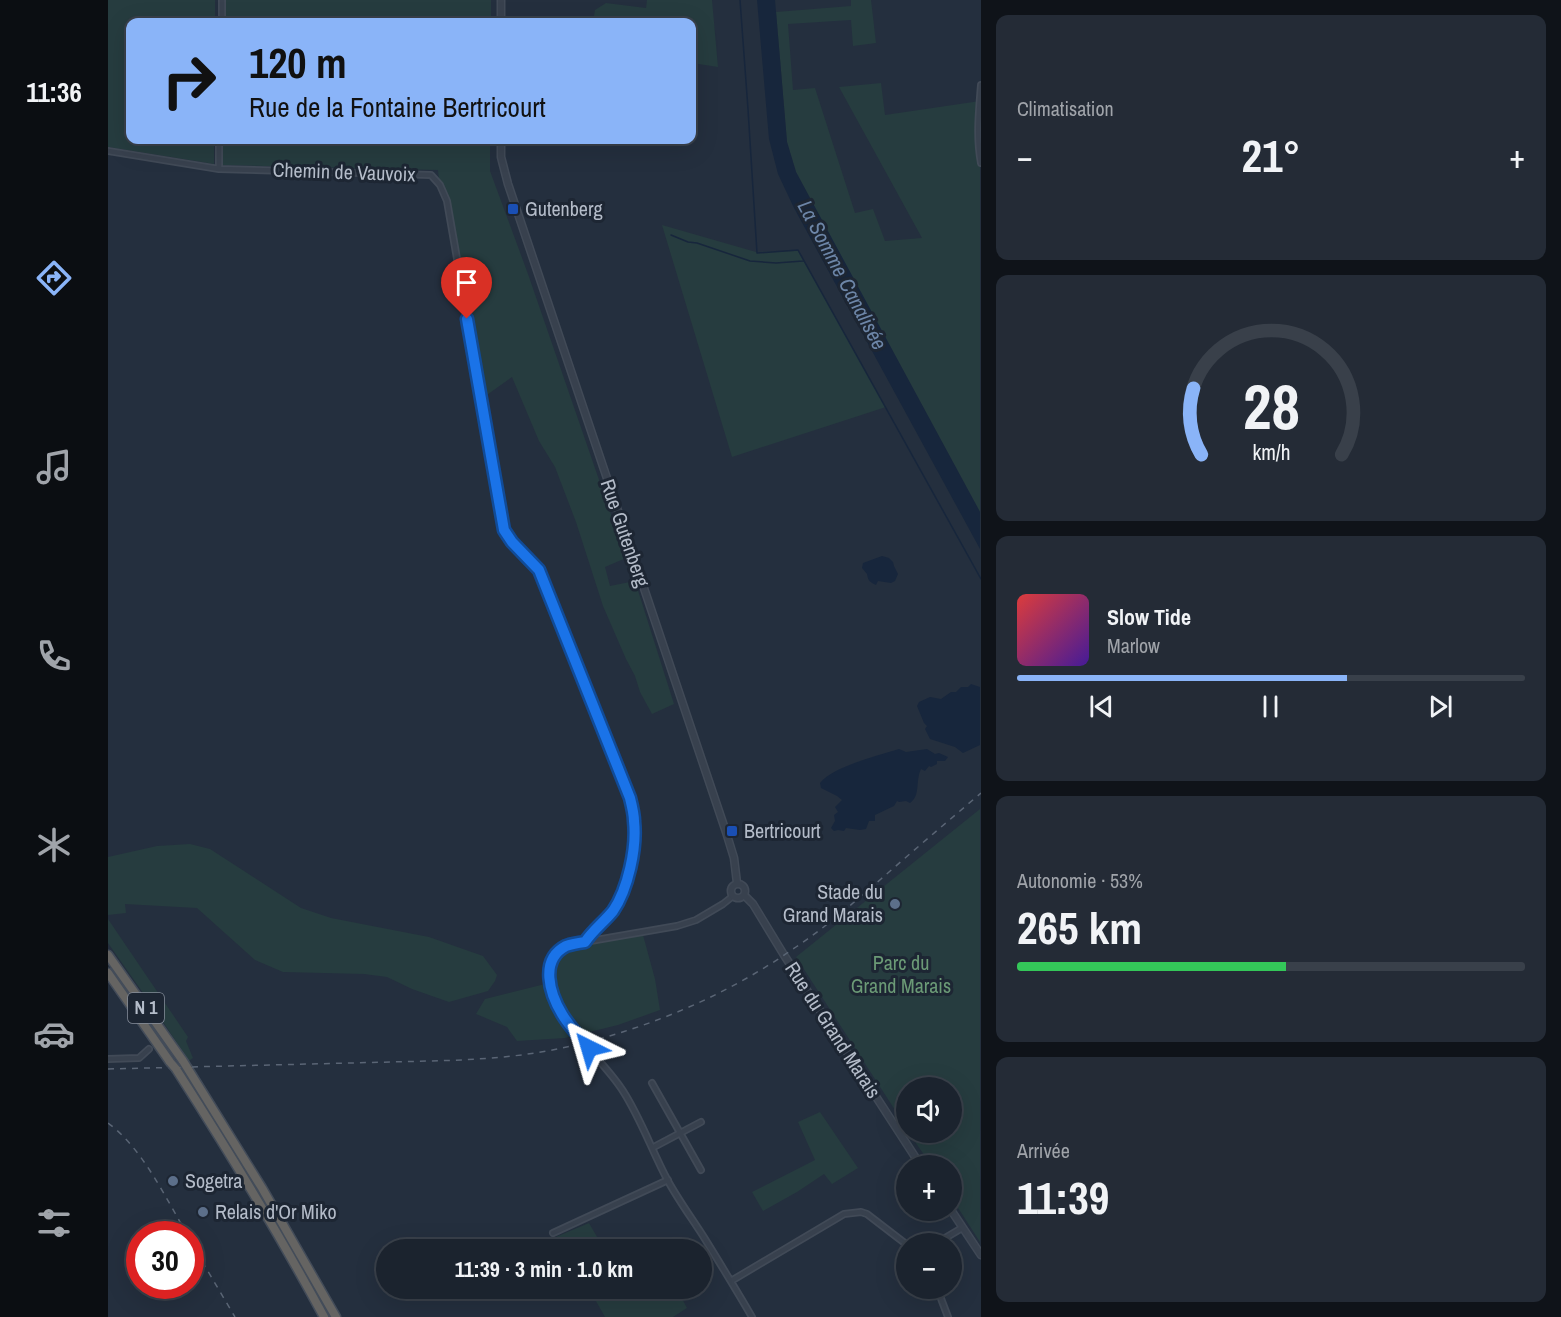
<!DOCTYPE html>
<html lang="fr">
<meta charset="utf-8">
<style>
body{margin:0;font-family:"Archivo Narrow",sans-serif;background:#242b36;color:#f1f3f6;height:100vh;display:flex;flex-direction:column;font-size:22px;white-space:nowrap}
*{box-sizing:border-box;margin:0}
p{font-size:20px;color:#a0a4aa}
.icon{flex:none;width:33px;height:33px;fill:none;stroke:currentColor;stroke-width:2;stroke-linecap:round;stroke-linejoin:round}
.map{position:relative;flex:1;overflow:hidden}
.panel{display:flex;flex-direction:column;gap:15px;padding:15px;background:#0f1319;width:580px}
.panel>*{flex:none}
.banner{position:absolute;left:18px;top:18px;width:570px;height:126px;border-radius:12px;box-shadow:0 6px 24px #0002,0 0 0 2px #39404a;background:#8ab4f8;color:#111;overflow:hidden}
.tools{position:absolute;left:788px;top:1077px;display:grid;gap:12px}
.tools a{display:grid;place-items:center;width:66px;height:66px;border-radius:50%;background:#1b232e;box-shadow:0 6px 24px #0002,0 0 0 2px #39404a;font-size:30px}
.speed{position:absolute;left:18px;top:1221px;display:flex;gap:12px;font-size:30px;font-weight:700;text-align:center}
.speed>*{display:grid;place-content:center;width:78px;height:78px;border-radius:50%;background:#1b232e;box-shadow:0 6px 24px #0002,0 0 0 2px #39404a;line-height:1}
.speed .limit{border:9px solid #d22;background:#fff;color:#111}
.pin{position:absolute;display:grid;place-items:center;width:51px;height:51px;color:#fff;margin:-62px -26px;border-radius:50% 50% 50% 0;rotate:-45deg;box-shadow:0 0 6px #0007}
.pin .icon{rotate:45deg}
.me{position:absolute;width:66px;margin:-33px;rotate:320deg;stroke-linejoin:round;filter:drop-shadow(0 0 4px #0008)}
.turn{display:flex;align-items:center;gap:21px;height:126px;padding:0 24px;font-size:27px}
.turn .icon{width:78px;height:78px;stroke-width:2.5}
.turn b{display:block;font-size:42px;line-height:51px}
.big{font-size:45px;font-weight:800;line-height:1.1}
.panel .widget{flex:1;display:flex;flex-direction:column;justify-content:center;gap:9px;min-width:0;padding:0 21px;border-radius:12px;background:#242b36}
.panel .dial{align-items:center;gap:0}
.dial svg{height:156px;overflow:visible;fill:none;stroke:#39404a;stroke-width:7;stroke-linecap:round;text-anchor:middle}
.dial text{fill:#f1f3f6;stroke:none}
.song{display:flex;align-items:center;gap:18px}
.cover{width:72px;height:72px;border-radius:9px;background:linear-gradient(135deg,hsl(0 70% 55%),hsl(260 70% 35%))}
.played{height:6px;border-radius:3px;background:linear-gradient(90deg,#8ab4f8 65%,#39404a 65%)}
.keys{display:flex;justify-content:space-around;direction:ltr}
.heat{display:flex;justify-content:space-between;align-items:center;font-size:33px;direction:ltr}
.charge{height:9px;border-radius:4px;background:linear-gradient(90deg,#34c759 53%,#39404a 0)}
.trip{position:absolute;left:268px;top:1239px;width:336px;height:60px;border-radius:30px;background:#1b232e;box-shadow:0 6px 24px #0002,0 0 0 2px #39404a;font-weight:800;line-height:60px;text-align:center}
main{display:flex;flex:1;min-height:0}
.tab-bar{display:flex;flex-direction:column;width:108px;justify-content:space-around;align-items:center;background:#0b0e12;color:#a0a4aa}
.tab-bar .icon{width:42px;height:42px}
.tab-bar .selected{color:#8ab4f8}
.tab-bar b{font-size:27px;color:#f1f3f6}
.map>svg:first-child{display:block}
</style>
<main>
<nav class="tab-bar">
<b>11:36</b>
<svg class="icon selected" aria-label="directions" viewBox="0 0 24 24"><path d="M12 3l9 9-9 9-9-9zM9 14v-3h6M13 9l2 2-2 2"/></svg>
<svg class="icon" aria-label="music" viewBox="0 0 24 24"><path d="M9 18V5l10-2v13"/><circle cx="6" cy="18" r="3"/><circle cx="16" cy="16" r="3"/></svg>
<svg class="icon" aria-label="phone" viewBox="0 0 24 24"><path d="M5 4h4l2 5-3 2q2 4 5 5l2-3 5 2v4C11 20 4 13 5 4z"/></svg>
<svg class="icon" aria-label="climate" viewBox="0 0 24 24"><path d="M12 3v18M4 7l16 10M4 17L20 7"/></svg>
<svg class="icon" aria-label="car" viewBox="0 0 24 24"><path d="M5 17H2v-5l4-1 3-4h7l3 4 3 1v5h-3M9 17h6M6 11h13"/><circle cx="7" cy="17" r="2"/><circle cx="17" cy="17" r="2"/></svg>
<svg class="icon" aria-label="filters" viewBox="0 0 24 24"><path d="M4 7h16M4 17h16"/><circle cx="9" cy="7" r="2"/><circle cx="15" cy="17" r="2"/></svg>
</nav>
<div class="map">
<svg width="873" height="1317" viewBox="0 0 873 1317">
<rect width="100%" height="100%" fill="#242f3e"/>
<path fill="#263c3f" d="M0,0H107V22H22V140H106V164L0,147Z
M115,0H383V22H115Z
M539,0H604L610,67L584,63V22H485L487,10L498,3L538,8Z
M743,0H763L768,43L745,46L743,20L680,24L685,90L707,88L747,213L765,209L777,241L814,238L731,87L773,83L777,115L872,101V512L705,204L688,172L679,142L668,12L743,6Z
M114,140H382V171L420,274L518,558L497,567L502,586L527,581L566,704L544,714L532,692L527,676L518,659L495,606L468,522L447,467L431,441L404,377L376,397L341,204L331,180L330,170L113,165Z
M554,225L648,252L690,251L778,407L624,457Z
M872,809V1242L843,1197V1166L823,1165L801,1133L843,1132V1088H798V1127L688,957Z
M82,844L102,849L193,908L223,918L321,937L375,956L389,975L387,981L380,991L341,1002L304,989L279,977L256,974L175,972L147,960L89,908L17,904L18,913L0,915V857L49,846Z
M0,919L80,1037L78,1041L85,1058L81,1061L49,1013L0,943Z
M535,935L547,979L552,1010L510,1025L457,1038L409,1041L399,1027L368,1014L377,999L445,982C447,970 447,960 456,951C466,942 519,938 535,935Z
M712,1112L750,1168L724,1184L716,1174L689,1192L655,1211L644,1192L707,1160L690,1122Z
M481,1223L496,1249H449L443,1239Z
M470,1289H519L527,1301L547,1289H569L579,1308L565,1317H497L484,1294L476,1298Z"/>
<path fill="#17263c" d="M649,0H667L679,142L688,172L872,512V549L686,208L670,174L661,139Z
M774,556L781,558L785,562L786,566L790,574L787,581L783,583L770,581L768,585C762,582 760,581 759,574L754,568L755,563Z
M863,684L872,687V745L855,753L847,747L822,739L817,729L819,726L816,723L809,706L811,702L822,697L833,699L843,692H848L853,687H860Z
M791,749L798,752L819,749L827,754L831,753L840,757L837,761H829V764L823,767L821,766L817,771L813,769C807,782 813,795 802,803L798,801L791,802L789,801L786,806L767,815V821H761L758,829L752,830L738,828L736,831L730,830L726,831L723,828L727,821L726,815L730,812L727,807L734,800L729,796L713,788L712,783C726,766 769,756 791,749Z"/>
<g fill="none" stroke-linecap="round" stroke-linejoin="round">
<path stroke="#17263c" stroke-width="1.5" d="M632,0L640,109L649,253L690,250L873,579
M563,235L580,242L589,243L642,261L668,263L695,261"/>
<g stroke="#414a57" stroke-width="8">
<path id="minor" d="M114,22V0
M873,85C871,111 868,137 873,163
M0,151L111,169L323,175L332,185L339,201L396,530L404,542L431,570L522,798C524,806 526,814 526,821C529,849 521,888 505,911C496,922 485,930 477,942
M111,169V140
M625,896L615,904L588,920L569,926L465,944C446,951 437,967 442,987C452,1029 493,1056 515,1091C533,1119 544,1151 560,1181C571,1201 585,1220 597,1239C613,1265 629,1291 644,1317
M0,1059L31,1058L41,1049
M544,1083L593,1170
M544,1148L593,1122
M445,1233L560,1180
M827,1244L854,1228
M623,1281L736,1214L753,1212L759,1214L798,1244
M829,1288L840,1317"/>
</g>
<g stroke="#414a57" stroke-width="9">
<path id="tertiary" d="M393,22V0
M393,140V157L400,184L618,832L626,858L629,883
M623 891a7 7 0 1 1 14 0a7 7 0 1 1-14 0Z
M636,895L645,904L676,955L813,1166
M843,1210L873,1255"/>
</g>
<g stroke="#434c59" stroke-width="11">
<path id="trunk" d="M0,955L75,1061
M0,973L62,1062
M68,1069C120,1150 170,1232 216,1317
M80,1069L154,1188L228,1317"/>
</g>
<use href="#minor" stroke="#38414e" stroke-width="4.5"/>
<use href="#tertiary" stroke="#38414e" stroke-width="6"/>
<use href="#trunk" stroke="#656462" stroke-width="8"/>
<path stroke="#5a6575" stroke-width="1.5" stroke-dasharray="6 6" stroke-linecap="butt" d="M0,1069L322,1061C361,1060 400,1058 439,1051C528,1034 614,999 688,947C718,927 745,903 773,879C806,850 839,822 873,793
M0,1123C35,1149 57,1197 79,1234
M82,1241L127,1317"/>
<g stroke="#434c59" stroke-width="11" stroke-linecap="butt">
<path id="trunk-bridge" d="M75,1061L80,1069
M62,1062L68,1069"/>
</g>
<use href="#trunk-bridge" stroke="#656462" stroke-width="8"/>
</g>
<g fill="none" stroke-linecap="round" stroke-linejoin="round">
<g stroke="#114b97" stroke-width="15">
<path id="route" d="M359,319L396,530L404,542L431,570L522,798C524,806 526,814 526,821C529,848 520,889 505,911C496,922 485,930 477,942C470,943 464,944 458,946C431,960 442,994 454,1014C461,1026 471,1037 481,1048"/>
</g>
<use href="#route" stroke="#1a73e8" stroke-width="10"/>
</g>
<g fill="#1a4fb4" stroke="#1d2633" stroke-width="2">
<rect x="399" y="203" width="12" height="12" rx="3"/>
<rect x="618" y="825" width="12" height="12" rx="3"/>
</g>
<g fill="#5c6f8a" stroke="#1d2633" stroke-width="2">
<circle cx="787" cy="904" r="6"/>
<circle cx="65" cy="1181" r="6"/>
<circle cx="95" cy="1212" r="6"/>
</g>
<g text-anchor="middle" stroke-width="6" stroke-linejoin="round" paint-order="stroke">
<rect fill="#1d2633" stroke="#878f9c" stroke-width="1.5" x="20" y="993" width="36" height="30" rx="4.5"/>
<g font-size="18" font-weight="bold" fill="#b4bcc9">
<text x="38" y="1014">N 1</text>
</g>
<g font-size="20" fill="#b4bcc9" stroke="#1d2633">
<text transform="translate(236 172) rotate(2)" y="7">Chemin de Vauvoix</text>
<text transform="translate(517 533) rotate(71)" y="7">Rue Gutenberg</text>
<text transform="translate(725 1030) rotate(57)" y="7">Rue du Grand Marais</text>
</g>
<g font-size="20" fill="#b4bcc9" stroke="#1d2633" text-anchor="start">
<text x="417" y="216">Gutenberg</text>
<text x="636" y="838">Bertricourt</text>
<text x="775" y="899" text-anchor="end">Stade du<tspan x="775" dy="23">Grand Marais</tspan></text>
<text x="77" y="1188">Sogetra</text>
<text x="107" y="1219">Relais d'Or Miko</text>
</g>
<g font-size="20" fill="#6b9a76" stroke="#1d2633">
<text x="793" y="970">Parc du<tspan x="793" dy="23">Grand Marais</tspan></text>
</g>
<g font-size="21" font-style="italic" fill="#6d86a8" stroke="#1d2633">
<text transform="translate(734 275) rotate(62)" y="7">La Somme Canalisée</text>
</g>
</g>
</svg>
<div class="tools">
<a><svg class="icon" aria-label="sound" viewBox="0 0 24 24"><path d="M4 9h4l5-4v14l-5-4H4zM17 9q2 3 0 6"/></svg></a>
<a>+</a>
<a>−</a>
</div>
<div class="speed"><div class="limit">30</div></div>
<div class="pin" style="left:359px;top:319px;background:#d93025"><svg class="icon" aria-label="arrive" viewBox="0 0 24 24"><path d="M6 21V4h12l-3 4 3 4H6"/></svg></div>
<svg class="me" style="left:481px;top:1048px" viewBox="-20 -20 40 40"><path d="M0-17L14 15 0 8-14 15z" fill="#1a73e8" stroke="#fff" stroke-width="4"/></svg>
<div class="trip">11:39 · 3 min · 1.0 km</div>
<div class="banner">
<div class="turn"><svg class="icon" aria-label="right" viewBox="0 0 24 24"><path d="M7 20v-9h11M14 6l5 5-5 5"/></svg><div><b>120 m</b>Rue de la Fontaine Bertricourt</div></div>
</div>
</div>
<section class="panel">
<div class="widget"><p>Climatisation</p>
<div class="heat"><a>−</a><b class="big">21°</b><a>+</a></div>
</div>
<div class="widget dial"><svg viewBox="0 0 100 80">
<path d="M14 69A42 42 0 1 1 86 69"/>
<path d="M14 69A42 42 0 0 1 10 35" stroke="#8ab4f8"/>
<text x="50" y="56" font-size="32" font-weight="700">28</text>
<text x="50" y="72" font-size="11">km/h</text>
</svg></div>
<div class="widget">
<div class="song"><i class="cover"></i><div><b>Slow Tide</b><p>Marlow</p></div></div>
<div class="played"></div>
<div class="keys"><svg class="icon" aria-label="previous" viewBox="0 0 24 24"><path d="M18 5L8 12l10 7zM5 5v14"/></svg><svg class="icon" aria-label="pause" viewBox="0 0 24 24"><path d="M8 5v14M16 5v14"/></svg><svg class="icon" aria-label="next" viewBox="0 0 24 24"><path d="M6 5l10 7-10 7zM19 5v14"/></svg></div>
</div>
<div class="widget"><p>Autonomie · 53%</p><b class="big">265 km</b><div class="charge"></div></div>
<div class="widget"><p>Arrivée</p><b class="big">11:39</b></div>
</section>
</main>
